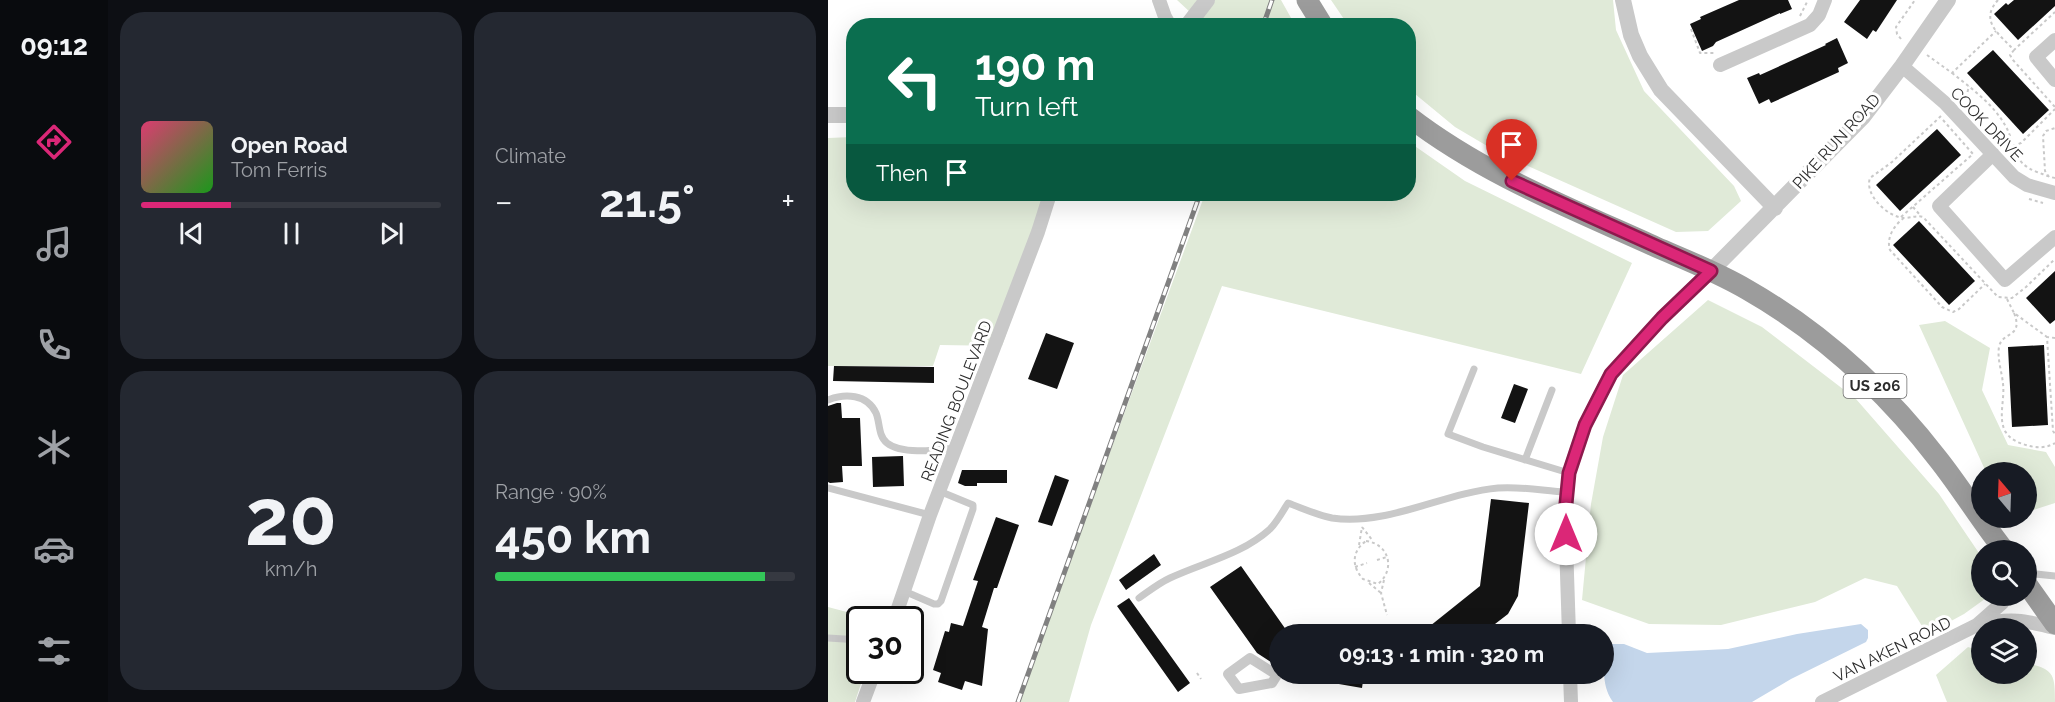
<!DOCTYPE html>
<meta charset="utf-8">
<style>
body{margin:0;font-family:Raleway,sans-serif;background:#242831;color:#f1f3f6;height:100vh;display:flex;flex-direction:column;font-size:22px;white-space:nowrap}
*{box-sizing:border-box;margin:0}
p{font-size:20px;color:#9ea1a6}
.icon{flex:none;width:33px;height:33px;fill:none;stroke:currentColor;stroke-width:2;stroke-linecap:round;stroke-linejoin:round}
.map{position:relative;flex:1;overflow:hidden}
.panel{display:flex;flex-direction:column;gap:12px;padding:12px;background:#0d0f14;width:720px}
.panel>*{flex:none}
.top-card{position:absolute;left:18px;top:18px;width:570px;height:183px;border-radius:24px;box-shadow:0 6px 24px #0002;background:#0b6e4f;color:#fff;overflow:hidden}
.needle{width:39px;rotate:341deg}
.fabs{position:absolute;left:1143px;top:462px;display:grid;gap:12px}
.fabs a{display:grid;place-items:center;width:66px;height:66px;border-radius:50%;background:#171b24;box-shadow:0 6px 24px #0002;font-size:30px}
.speed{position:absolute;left:18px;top:606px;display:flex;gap:12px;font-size:30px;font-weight:700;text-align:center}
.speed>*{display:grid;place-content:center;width:78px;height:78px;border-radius:50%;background:#171b24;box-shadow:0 6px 24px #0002;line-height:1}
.speed .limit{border:3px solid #111;border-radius:9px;background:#fff;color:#111}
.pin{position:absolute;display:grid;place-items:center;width:51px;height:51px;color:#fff;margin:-62px -26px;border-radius:50% 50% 50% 0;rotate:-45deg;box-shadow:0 0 6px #0007}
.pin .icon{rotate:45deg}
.me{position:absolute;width:66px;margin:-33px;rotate:0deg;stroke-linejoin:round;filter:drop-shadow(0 0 4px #0008)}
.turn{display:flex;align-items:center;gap:21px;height:126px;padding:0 30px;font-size:27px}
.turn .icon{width:78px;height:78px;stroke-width:2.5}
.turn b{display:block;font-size:42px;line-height:51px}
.then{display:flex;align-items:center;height:57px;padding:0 30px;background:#0003;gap:12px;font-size:22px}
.big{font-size:45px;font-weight:700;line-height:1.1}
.panel .widget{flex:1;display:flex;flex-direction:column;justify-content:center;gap:9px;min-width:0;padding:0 21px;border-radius:24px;background:#242831}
.panel .dial{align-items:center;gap:0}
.dial b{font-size:78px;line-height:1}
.song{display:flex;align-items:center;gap:18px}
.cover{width:72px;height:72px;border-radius:9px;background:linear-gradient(135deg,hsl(340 70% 55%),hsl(120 70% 35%))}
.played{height:6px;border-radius:3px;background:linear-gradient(90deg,#db2777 30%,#363941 30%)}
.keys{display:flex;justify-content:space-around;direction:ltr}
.heat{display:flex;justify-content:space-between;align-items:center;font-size:33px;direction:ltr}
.charge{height:9px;border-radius:4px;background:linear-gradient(90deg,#34c759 90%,#363941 0)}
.panel .tiles{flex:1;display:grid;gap:12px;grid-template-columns:repeat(2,1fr)}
.trip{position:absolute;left:441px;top:624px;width:345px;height:60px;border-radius:30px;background:#171b24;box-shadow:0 6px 24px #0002;font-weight:700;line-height:60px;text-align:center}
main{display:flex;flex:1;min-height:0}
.menu{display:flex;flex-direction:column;width:108px;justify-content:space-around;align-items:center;background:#090b0e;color:#9ea1a6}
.menu .icon{width:42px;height:42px}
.menu .active{color:#db2777}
.menu b{font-size:27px;color:#f1f3f6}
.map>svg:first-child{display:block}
</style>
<main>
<nav class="menu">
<b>09:12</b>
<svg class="icon active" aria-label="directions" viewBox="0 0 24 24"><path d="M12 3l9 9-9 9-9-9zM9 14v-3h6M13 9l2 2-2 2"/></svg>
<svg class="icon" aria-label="music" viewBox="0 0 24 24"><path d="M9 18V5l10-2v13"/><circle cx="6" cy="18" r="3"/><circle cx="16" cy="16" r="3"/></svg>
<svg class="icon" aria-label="phone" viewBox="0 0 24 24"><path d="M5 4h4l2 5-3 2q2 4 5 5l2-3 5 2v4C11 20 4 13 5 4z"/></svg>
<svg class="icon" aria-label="climate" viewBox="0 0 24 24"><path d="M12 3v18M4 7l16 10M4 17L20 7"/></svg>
<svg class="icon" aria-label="car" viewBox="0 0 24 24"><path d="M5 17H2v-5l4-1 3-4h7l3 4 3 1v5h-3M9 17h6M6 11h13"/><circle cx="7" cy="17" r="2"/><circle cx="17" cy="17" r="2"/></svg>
<svg class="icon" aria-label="filters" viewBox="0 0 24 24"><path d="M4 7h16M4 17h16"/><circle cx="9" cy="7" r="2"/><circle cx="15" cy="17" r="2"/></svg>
</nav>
<section class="panel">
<div class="tiles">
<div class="widget">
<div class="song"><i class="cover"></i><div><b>Open Road</b><p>Tom Ferris</p></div></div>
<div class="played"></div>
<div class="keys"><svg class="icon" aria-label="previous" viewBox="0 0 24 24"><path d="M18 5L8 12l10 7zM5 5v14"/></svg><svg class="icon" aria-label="pause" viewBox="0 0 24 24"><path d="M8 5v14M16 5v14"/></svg><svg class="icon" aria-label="next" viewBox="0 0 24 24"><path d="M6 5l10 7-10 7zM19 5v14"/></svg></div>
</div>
<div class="widget"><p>Climate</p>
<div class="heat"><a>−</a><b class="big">21.5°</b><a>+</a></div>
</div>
<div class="widget dial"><b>20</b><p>km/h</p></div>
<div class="widget"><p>Range · 90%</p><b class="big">450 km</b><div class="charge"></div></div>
</div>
</section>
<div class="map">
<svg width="1227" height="702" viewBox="0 0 1227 702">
<rect width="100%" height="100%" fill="#fff"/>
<path fill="#e0ead8" d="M349,0H453L467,25H376Z
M503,0H785L788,30L816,91L906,186L913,201L880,231L848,232L671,153L627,127L581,89L580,26L520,25Z
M25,137L26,194H228L174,346L112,345L105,366H0V138Z
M581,142L637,181L804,263L753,374L394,286L263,625L241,702H190L377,194H580Z
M880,300L934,327L1028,399L1111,494L1153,556L1154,596H1161L1136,614L1099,634L1069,586L1037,578L987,602L893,625L821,624L754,600L763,504L775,437L795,375Z
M1117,321L1162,348L1154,390L1180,445L1218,452L1227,467V503L1199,512L1198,472H1158L1091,325Z
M0,607L45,619L32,620V670L37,671L27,702H0Z
M1140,647L1153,651L1154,674H1198L1199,663C1226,670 1227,674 1227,702H1119L1108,675Z"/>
<path fill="#c4d6eb" d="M1033,624L1040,630V638L1038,642L963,679L924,702H785C773,686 775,663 780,644H796L819,653L900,649L969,634Z"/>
<path fill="#131313" d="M911,0H960L964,9L952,14V13L888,42L885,46L874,51L862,24L873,19L872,17Z
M1032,0H1069L1048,32L1045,30L1039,39L1016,22Z
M1186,0H1227V6L1190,40L1166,14L1178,3L1180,5Z
M1009,38L1020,63L1010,68L1011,72L943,103L941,99L931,104L919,78L931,73L932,75L998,45L997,44Z
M1165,50L1221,110L1195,134L1139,73Z
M1109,129L1133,155L1072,211L1048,185Z
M1091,221L1147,281L1121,305L1065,245Z
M1227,271V320L1222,324L1198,298Z
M218,333L246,343L229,389L200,379Z
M1216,345L1220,425L1184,427L1180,347Z
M6,366L106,367V383L5,381Z
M686,384L700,389L687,423L673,418Z
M9,403H13L14,418H32L34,466H14L15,482L2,483L0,482V406Z
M75,456L76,486L45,487L44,457Z
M134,470H179V483H149V486H137L130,483Z
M227,475L241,480L224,526L210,522Z
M663,499L701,503L690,596L680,614L654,634H592L652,586Z
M168,517L191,525L169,588H166L154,627L160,629L154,686L137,681L134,690L110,682L113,673L105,670L117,631L121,632L123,623L135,626L150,581L145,580Z
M326,554L333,565L298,590L291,580Z
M413,566L461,634H452V668L429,653L382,587Z
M301,598L362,683L350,692L289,606Z
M476,674H536L534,688L476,678Z"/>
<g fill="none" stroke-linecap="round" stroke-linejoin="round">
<path stroke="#c9c9c9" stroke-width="2" stroke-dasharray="3 3" stroke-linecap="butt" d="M1170,0C1151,21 1171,34 1186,50L1227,12
M972,16L980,0
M863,29L872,53H887
M1073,39L1069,34L1068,27L1087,0
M1186,50L1182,55L1185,60L1227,107
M1099,55L1124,73L1168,31
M1124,73C1143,88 1165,104 1177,125C1189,146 1183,162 1209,172C1215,174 1221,177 1227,178
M1132,101L1139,94L1141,86
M1113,116L1064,162L1042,178C1036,195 1060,217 1076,218C1083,218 1088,215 1095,217L1170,297L1184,298L1198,287L1227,259
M1115,120L1145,154
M1185,146L1193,143L1227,109
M1221,177L1217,171L1215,136L1218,131L1227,128
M1201,199L1215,203
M1085,207L1092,215
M1073,217L1145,154
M1076,218C1066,225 1058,238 1062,250L1114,307L1125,312L1131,309L1157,284
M1179,299L1186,313L1219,337
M1186,313C1196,338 1174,331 1171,347C1169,359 1174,372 1175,384C1177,399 1170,417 1177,431C1181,438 1188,442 1195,444C1206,448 1217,449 1227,443
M1227,338L1219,337L1225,431L1227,434
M534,527L545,541
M538,541C561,544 568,569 550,584L535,579C523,566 524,551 538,541Z
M531,545L534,527
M549,560L559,557
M527,567L539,563
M556,580L553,593L559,615
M541,583L553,593
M369,673L373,679"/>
<path stroke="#c9c9c9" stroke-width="7" d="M646,369L620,434L655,447L741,473
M0,400C17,393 39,394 48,413C52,422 50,436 59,443C74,455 109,450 127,448
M697,460L724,390
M0,488L102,515
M1198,573L1227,576
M76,591L106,604H110L113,601L145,509V505L111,491
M311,598C321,591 331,583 342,578C376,562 413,555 442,529C449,522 455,511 460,503C474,508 489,515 504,518C560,526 615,493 670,488C692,486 717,491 739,492
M0,638L32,640"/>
<path stroke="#c9c9c9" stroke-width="10" d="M422,658L449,675L444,683L411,689L400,674Z"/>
<path stroke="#c9c9c9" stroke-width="14" d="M331,0L337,17L342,26
M1227,40L1208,57L1227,80
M892,65L982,25L991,15L997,0
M1074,66L1117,103L1186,177L1199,185L1227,193
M1165,154L1111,206L1177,280L1227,237
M66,620L102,515L210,232L222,194
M1151,624C1184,618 1195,620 1227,628
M741,634L737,514L741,473L757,425L783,374L834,318L883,271
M742,674L743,702
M35,702L47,670
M994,702L1149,625L1174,603L1178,596"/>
<path stroke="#c9c9c9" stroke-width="16" d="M795,0L803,35L812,56L833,90L947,208
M359,26L379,0
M0,115H26
M883,271L1035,117L1074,66L1120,0"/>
<path stroke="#9c9c9c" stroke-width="21" d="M479,0L495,26
M580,116C655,174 742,208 828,247C858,260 889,272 918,289C995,333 1056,389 1110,459C1133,488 1153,521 1176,550
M1198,583L1227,624"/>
<g stroke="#818181" stroke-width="5">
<path id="rail" d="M435,26L444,0
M190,702L372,194"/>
</g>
<use href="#rail" stroke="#fff" stroke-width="3" stroke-dasharray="9" stroke-linecap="butt"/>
</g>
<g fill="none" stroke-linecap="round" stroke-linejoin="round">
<g stroke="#8e194d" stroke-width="15">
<path id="route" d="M684,181L883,271L834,318L783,374L757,425L741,473L737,514L738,534"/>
</g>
<use href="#route" stroke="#db2777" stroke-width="10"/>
</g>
<g text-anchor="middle" stroke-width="6" stroke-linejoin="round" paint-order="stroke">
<rect fill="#fff" stroke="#6b6b6b" stroke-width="1.5" x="1015.5" y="374" width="63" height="24" rx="4.5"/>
<g font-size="15" font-weight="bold" fill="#2c2c2c">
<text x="1047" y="391">US 206</text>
</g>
<g font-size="16" fill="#2c2c2c" stroke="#fff">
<text transform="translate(1159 124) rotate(46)" y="6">COOK DRIVE</text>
<text transform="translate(1008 141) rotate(-48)" y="6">PIKE RUN ROAD</text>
<text transform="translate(128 401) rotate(-69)" y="6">READING BOULEVARD</text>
<text transform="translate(1064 649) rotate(-26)" y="6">VAN AKEN ROAD</text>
</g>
</g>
</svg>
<div class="fabs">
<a><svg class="needle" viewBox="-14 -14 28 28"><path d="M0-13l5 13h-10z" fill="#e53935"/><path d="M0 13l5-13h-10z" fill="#9ea1a6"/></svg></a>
<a><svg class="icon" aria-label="search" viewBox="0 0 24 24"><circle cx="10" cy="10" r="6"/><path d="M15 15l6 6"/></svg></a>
<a><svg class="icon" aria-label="layers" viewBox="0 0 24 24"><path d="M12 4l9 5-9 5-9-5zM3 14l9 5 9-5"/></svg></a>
</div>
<div class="speed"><div class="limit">30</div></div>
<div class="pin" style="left:684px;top:181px;background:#d93025"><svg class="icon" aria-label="arrive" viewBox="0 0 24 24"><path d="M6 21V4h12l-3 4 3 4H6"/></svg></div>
<svg class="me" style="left:738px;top:534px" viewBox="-20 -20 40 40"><circle r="19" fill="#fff"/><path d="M0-13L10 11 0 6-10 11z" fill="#db2777"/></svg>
<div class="trip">09:13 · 1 min · 320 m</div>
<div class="top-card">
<div class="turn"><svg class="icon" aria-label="left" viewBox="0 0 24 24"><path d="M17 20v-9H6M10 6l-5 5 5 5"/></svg><div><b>190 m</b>Turn left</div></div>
<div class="then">Then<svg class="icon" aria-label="arrive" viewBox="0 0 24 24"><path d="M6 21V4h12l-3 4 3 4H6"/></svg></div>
</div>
</div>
</main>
